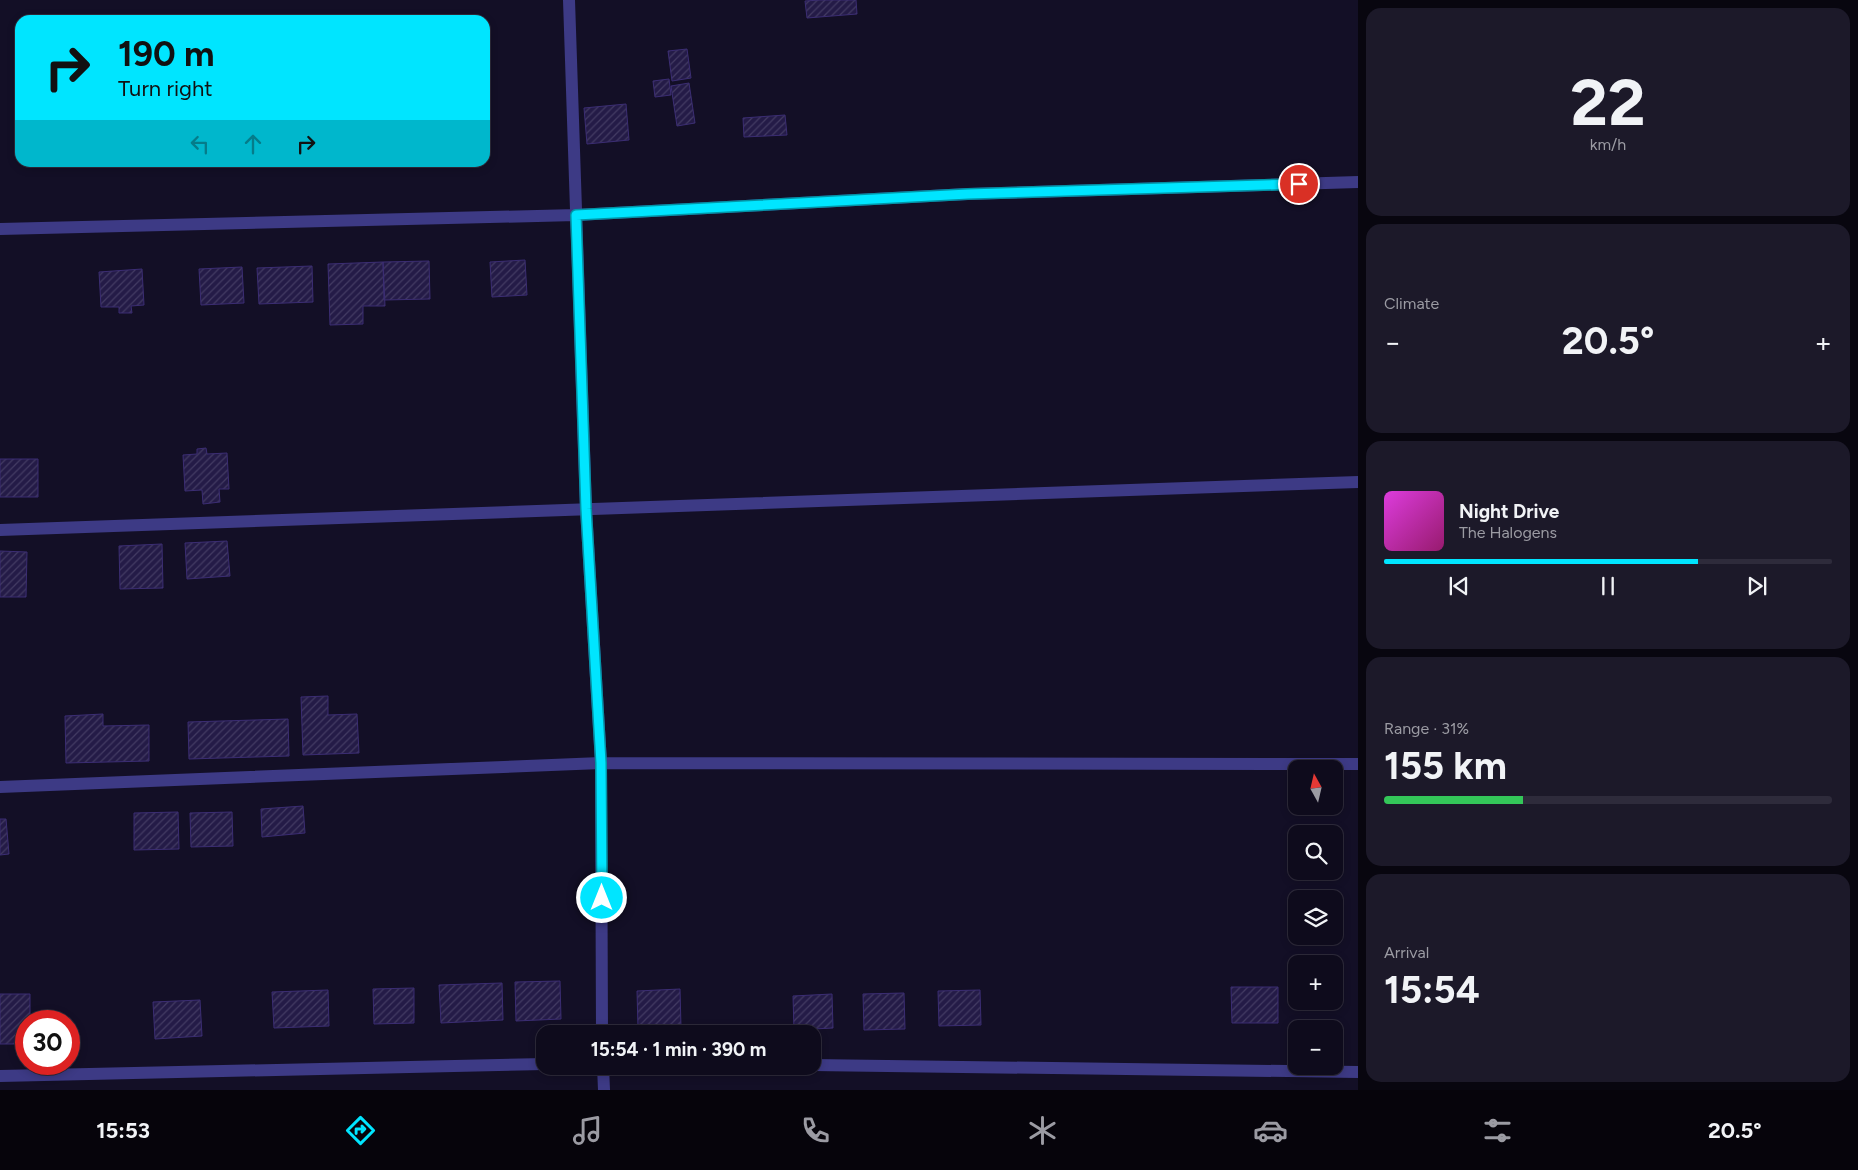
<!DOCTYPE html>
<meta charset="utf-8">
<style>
body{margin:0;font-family:Figtree,sans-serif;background:#1c1929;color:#f1f3f6;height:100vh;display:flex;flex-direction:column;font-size:19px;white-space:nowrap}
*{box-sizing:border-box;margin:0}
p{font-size:16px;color:#9b9ba3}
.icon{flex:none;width:28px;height:28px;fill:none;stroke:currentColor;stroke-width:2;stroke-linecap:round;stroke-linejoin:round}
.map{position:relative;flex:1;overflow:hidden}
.drawer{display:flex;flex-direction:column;gap:8px;padding:8px;background:#08060f;width:500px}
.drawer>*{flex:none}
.hud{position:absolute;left:15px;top:15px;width:475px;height:152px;border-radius:15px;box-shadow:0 2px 8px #0003,0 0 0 1px #2e2b3b;background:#00e5ff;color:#111;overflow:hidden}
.needle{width:32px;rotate:352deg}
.tools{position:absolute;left:1288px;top:760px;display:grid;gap:10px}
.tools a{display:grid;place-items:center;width:55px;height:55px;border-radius:10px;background:#0e0b1c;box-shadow:0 2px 8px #0003,0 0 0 1px #2e2b3b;font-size:25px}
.speed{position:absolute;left:15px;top:1010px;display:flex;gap:10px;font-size:25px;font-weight:700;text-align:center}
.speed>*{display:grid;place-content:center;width:65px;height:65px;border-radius:50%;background:#0e0b1c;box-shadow:0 2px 8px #0003,0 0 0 1px #2e2b3b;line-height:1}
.speed .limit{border:8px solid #d22;background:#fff;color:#111}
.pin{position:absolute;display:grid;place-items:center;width:42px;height:42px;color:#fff;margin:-21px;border:2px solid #fff;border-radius:50%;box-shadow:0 1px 5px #0007}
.me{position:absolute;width:55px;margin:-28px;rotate:0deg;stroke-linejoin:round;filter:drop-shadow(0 0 4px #0008)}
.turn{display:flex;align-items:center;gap:18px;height:105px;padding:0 20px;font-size:22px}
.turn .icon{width:65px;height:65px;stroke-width:2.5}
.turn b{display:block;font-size:35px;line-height:42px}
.lanes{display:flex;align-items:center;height:48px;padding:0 20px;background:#0003;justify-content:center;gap:25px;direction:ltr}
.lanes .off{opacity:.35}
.big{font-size:38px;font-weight:700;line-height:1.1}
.drawer .card{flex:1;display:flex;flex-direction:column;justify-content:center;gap:8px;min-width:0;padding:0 18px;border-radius:15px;background:#1c1929}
.drawer .dial{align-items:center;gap:0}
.dial b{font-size:65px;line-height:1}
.song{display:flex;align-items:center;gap:15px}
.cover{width:60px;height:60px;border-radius:8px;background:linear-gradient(135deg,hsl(300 70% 55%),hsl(320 70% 35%))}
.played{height:5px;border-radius:2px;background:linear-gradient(90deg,#00e5ff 70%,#2e2b3b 70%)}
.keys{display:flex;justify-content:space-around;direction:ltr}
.heat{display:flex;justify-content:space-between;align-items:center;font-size:28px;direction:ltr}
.charge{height:8px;border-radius:4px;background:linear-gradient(90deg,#34c759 31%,#2e2b3b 0)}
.trip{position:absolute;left:536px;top:1025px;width:285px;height:50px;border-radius:15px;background:#0e0b1c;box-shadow:0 2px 8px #0003,0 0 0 1px #2e2b3b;font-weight:700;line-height:50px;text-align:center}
.dock{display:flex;height:80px;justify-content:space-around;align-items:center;background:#06040b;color:#9b9ba3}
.dock .icon{width:35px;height:35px}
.dock .on{color:#00e5ff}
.dock b{font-size:22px;color:#f1f3f6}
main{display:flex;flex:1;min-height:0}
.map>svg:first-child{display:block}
</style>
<main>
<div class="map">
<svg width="1358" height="1090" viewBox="0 0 1358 1090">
<defs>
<pattern id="building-hatch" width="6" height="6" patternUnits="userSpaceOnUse" patternTransform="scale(1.25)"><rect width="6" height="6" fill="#241b47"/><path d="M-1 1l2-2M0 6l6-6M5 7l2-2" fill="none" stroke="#433b63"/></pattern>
</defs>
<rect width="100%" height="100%" fill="#130f26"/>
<path fill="url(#building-hatch)" stroke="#3b2d73" d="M820,0H856L857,14L807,18L805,1Z
M687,49L691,78L672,81L668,51Z
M669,79L671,95L655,97L653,81Z
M689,83L695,123L677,126L671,86Z
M626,104L629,140L587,144L584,108Z
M785,115L787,135L744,137L743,118Z
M525,260L527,295L492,297L490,262Z
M429,261L430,299L384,300L383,262Z
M383,262L385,306H363V324L330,325L328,264Z
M312,266L313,302L259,304L257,268Z
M242,267L244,303L201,305L199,269Z
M142,269L144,305L131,306L132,313H119V307H101L99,272Z
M206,448L207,454L227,453L229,489H219L220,502L203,504L202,490L185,491L183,455L197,454V449Z
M0,459H38V497H0Z
M227,541L230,576L187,579L185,543Z
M162,544L163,588L120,589L119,546Z
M0,551L27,552L26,597H0Z
M328,696V715L357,714L359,753L303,755L301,697Z
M103,714V726L149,725V761L66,763L65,716Z
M288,719L289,756L189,759L188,722Z
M303,806L305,833L262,837L261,809Z
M178,812L179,849L134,850V813Z
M232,812L233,846L191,847L190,813Z
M0,819H6L9,854L0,855Z
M560,981L561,1019L516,1021L515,982Z
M502,983L503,1020L441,1023L439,985Z
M1231,987H1278V1023H1232Z
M414,988V1023L374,1024L373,989Z
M680,989L681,1027L638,1028L637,991Z
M328,990L329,1026L274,1028L272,992Z
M980,990L981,1025L939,1026L938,991Z
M904,993L905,1029L864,1030L863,994Z
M0,994H30V1021H26V1044H0Z
M832,994L833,1028L794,1030L793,996Z
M200,1000L202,1036L155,1039L153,1002Z"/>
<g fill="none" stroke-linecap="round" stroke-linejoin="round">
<path stroke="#3d3a85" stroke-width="12" d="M569,0L586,509L601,763L602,1034
M0,229L576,215L967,194L1358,182
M0,530L1358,482
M0,787L601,763L1358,764
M812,1065L1358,1072
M603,1066L604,1090
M0,1076L545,1064"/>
</g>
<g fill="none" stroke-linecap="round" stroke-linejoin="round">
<g stroke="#0095a6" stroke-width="12">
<path id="route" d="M602,898L601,763L586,509L576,215L968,194L1299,184"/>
</g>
<use href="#route" stroke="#00e5ff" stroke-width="9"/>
</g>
</svg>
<div class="tools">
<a><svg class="needle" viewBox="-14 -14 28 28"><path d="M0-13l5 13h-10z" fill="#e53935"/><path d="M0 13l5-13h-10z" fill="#9b9ba3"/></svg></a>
<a><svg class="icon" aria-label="search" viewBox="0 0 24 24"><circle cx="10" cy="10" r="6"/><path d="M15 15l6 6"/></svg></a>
<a><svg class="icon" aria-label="layers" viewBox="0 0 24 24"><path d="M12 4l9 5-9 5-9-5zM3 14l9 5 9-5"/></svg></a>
<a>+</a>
<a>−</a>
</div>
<div class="speed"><div class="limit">30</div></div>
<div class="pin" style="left:1299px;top:184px;background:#d93025"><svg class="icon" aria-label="arrive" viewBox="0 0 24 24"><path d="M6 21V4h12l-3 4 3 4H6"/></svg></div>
<svg class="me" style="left:602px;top:898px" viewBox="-20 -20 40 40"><circle r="17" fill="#00e5ff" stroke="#fff" stroke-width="3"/><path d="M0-11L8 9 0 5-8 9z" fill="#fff"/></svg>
<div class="trip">15:54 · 1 min · 390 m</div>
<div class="hud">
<div class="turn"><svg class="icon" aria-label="right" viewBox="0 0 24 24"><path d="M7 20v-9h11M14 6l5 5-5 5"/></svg><div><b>190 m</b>Turn right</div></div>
<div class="lanes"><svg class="icon off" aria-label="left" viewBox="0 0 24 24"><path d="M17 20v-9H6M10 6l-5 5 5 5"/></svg><svg class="icon off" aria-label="ahead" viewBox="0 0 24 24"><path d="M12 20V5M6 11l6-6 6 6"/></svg><svg class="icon" aria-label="right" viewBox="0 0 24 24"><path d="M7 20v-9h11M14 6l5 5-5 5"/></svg></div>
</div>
</div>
<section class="drawer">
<div class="card dial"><b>22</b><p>km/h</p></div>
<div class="card"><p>Climate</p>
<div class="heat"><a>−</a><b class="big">20.5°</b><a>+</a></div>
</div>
<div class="card">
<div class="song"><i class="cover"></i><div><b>Night Drive</b><p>The Halogens</p></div></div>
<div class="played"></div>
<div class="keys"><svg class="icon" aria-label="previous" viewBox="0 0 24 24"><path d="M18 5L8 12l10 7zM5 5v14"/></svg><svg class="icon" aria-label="pause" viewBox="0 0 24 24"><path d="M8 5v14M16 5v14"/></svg><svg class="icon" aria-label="next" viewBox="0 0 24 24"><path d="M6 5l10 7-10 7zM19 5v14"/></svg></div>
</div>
<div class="card"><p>Range · 31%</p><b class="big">155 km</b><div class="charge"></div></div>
<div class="card"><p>Arrival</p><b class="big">15:54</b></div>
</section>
</main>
<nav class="dock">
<b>15:53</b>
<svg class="icon on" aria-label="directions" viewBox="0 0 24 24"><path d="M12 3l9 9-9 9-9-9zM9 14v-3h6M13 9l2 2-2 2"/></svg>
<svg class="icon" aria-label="music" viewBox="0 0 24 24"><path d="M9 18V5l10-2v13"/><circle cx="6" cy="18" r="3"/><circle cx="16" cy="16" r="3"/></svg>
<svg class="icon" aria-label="phone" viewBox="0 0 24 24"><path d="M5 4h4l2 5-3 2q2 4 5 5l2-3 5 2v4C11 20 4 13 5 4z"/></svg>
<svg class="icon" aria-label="climate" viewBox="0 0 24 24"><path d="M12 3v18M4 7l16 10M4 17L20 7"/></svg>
<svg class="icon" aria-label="car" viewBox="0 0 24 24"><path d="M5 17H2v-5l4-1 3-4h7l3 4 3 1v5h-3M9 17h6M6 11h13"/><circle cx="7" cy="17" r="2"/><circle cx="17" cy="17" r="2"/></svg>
<svg class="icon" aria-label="filters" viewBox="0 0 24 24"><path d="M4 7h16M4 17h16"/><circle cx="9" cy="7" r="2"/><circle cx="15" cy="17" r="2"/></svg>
<b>20.5°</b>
</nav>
